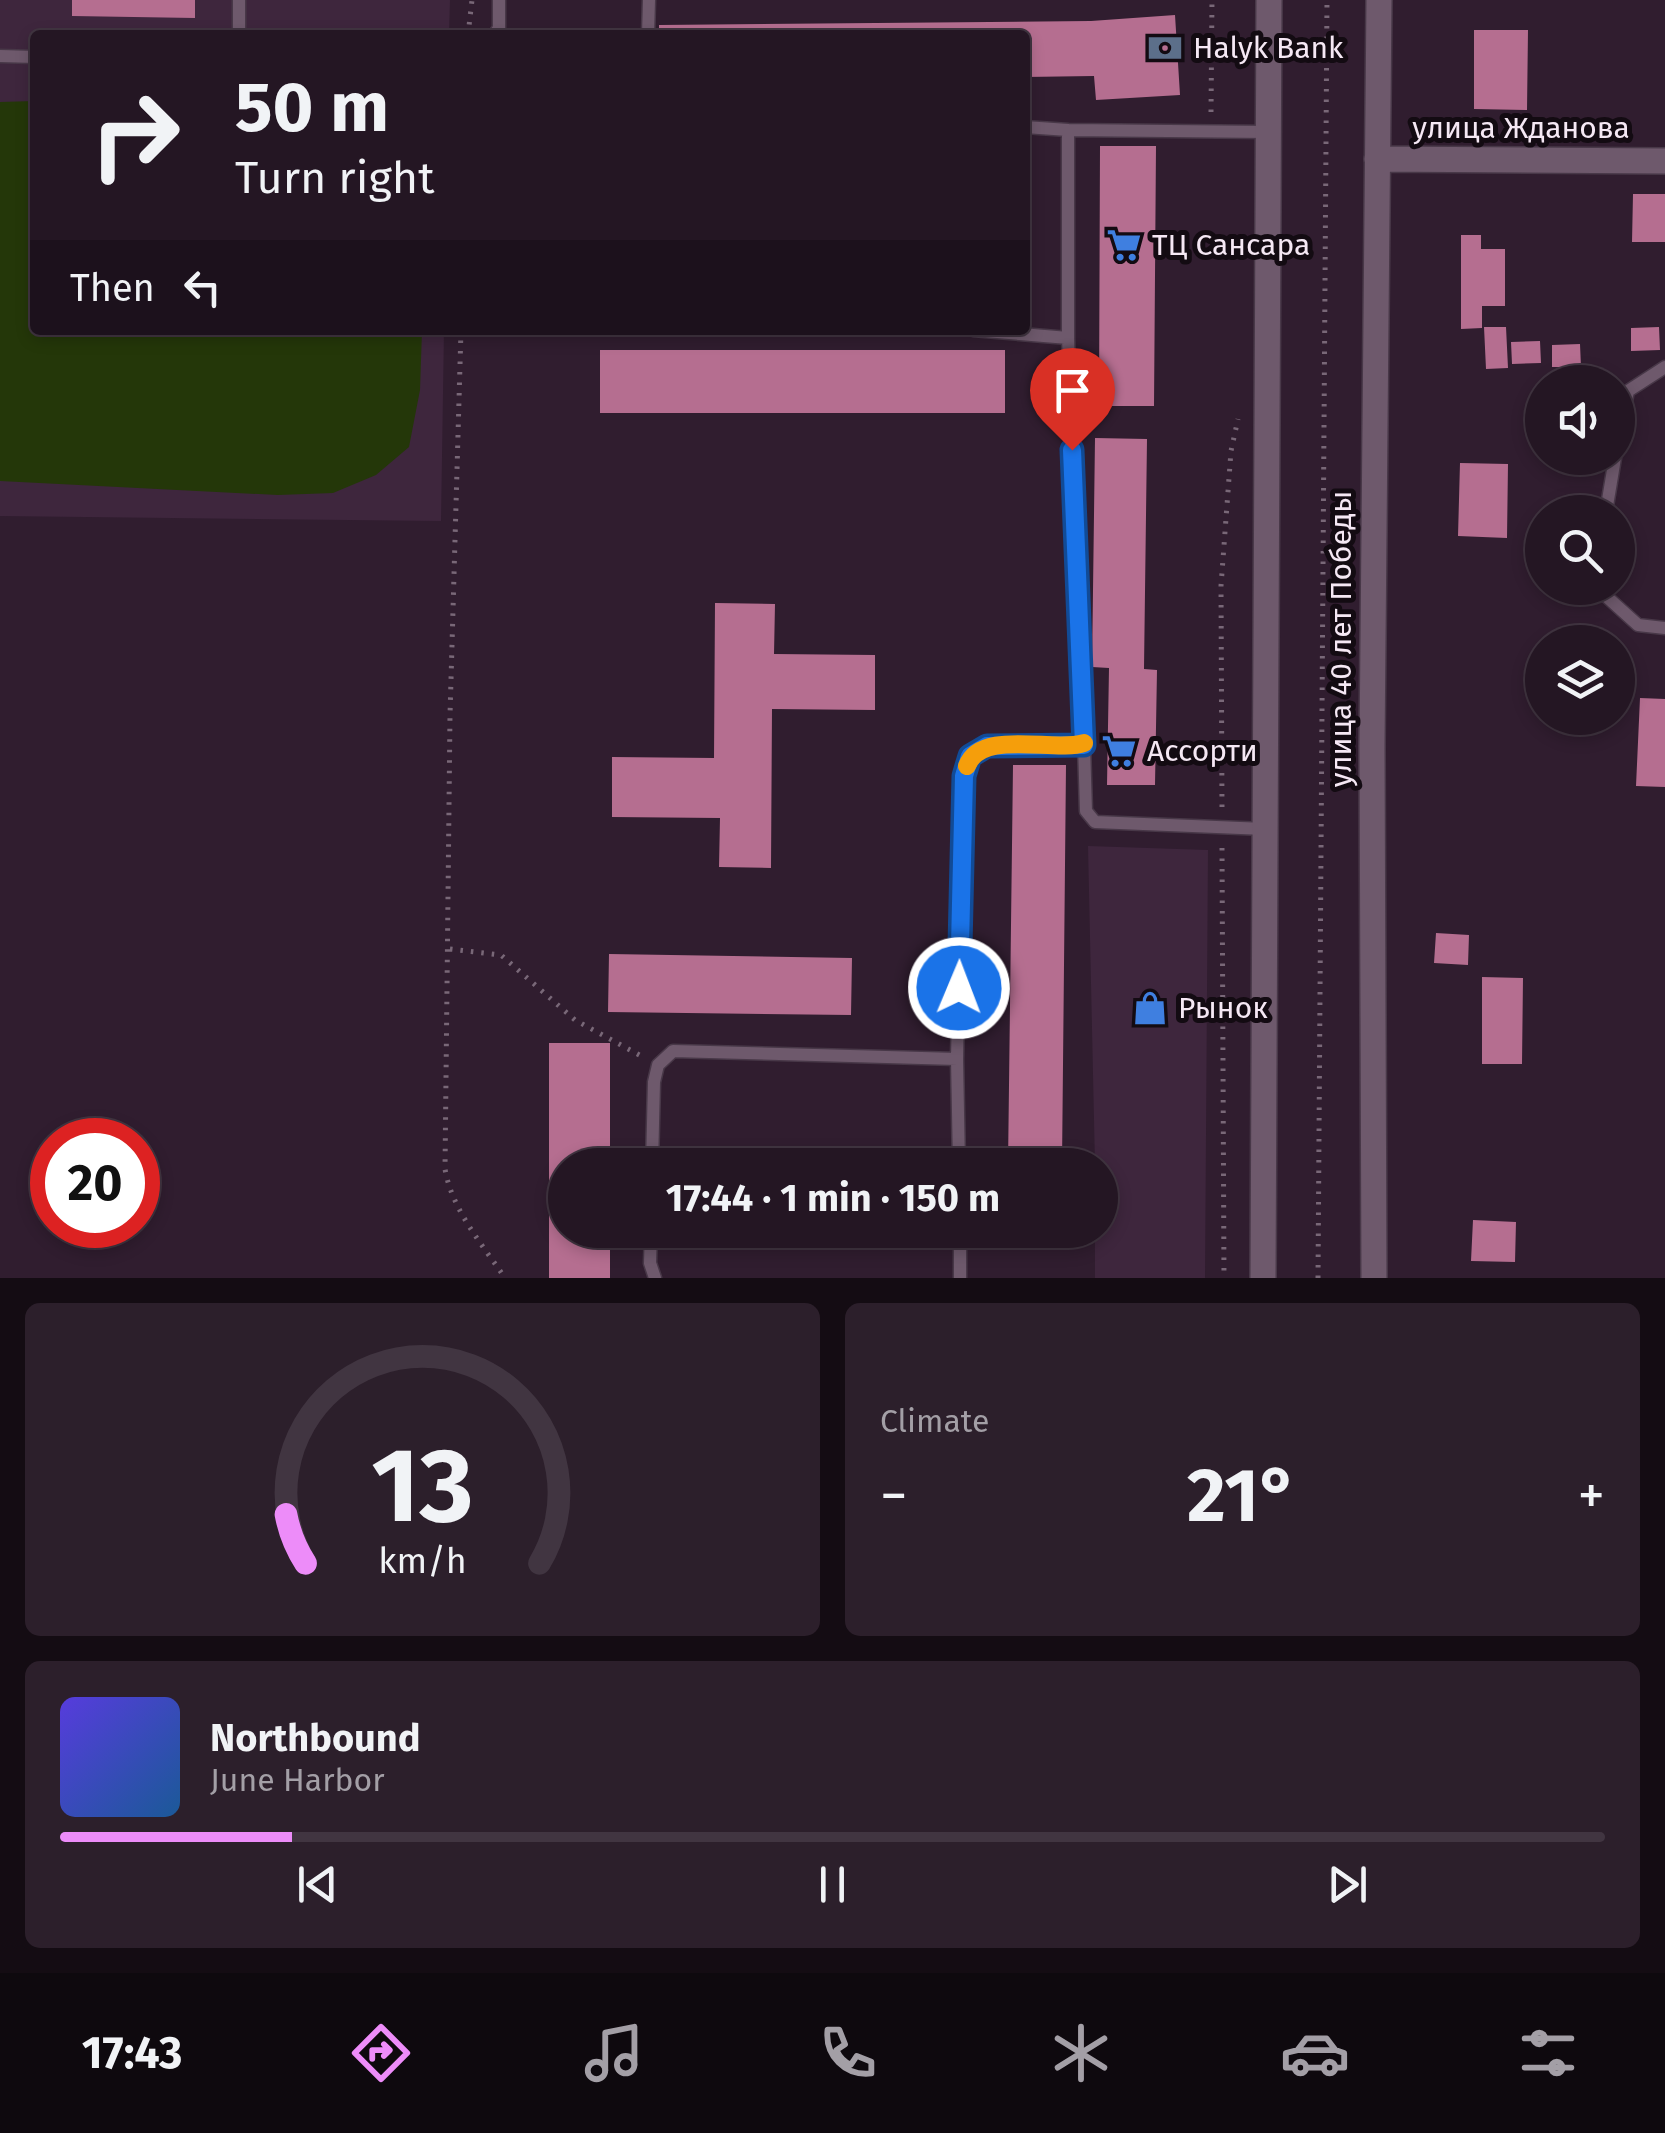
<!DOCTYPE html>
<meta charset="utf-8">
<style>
body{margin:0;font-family:"Fira Sans",sans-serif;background:#2c1f2b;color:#f1f3f6;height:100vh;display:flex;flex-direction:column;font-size:38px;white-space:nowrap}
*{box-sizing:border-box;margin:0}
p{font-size:32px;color:#a39fa6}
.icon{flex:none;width:55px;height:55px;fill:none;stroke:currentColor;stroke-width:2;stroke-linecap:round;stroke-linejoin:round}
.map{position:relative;height:1278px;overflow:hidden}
.drawer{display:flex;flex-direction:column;gap:25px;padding:25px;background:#140c13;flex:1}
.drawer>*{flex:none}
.hud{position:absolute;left:30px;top:30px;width:1000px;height:305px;border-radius:10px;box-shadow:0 5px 15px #0003,0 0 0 2px #413541;background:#241623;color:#f1f3f6;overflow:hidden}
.controls{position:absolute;left:1525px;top:365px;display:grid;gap:20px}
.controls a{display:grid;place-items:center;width:110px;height:110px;border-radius:50%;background:#241623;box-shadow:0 5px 15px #0003,0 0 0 2px #413541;font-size:50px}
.speed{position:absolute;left:30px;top:1118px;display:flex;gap:20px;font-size:50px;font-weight:700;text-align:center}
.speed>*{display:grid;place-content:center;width:130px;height:130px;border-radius:50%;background:#241623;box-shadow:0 5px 15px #0003,0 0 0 2px #413541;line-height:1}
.speed .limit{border:15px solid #d22;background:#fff;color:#111}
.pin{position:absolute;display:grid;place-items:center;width:85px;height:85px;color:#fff;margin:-102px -42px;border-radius:50% 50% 50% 0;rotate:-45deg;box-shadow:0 0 10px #0007}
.pin .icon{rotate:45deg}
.me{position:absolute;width:110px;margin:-55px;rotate:1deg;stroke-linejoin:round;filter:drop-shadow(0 0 8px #0008)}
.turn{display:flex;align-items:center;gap:35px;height:210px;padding:0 40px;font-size:45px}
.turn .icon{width:130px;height:130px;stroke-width:2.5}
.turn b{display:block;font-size:70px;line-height:85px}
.then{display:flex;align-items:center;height:95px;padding:0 40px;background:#0003;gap:20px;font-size:38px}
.big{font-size:75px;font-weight:700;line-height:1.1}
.drawer .tile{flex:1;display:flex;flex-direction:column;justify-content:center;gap:15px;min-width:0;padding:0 35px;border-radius:15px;background:#2c1f2b}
.drawer .dial{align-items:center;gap:0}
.dial svg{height:260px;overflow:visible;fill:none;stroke:#413541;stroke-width:7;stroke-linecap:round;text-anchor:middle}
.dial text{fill:#f1f3f6;stroke:none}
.song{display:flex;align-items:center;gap:30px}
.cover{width:120px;height:120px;border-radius:15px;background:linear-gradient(135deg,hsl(250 70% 55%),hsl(210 70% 35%))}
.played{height:10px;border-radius:5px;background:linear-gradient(90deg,#ed8cf9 15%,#413541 15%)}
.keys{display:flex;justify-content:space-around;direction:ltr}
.heat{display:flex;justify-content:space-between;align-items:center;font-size:55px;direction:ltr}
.drawer .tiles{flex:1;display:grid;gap:25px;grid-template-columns:1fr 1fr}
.tile:last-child{grid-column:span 2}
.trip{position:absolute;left:548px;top:1148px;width:570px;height:100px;border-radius:50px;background:#241623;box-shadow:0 5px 15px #0003,0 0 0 2px #413541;font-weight:700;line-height:100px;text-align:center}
.tab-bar{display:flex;height:160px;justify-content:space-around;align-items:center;background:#0e090e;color:#a39fa6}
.tab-bar .icon{width:70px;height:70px}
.tab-bar .selected{color:#ed8cf9}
.tab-bar b{font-size:45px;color:#f1f3f6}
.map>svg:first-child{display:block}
</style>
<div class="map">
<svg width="1665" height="1278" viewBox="0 0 1665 1278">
<rect width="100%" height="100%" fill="#301d2f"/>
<path fill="#3e263d" d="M0,0H450L449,35H35V330H444L441,521L0,516Z
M1088,846L1208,850L1205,1278H1095V1230H1100V1165H1095Z"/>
<path fill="#243709" d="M35,101V330H422L420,390L409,447L376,475L333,493L278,495L0,481V102Z"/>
<path fill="#b56e90" d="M72,0H195V18L72,16Z
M1175,15L1180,95L1096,100L1094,76L1025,77V35H659V25L1091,21Z
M1474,30H1528L1527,110L1474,109Z
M1100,146H1156L1154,406H1099Z
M1633,194H1665V242H1632Z
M1461,235H1481V249H1505V306H1482V328L1461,329Z
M1484,327H1506L1508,368L1486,369Z
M1659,327L1660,350L1631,351V328Z
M1540,341L1541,363L1512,364L1511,342Z
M1580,344L1581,367H1552V345Z
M600,350H1005V413H600Z
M1095,438L1147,439L1144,669L1157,670L1155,785H1107L1109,668L1092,667Z
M1460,463L1508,464L1507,538L1458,536Z
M715,603L775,604L774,654L875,655V710L772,709L771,868L719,867L720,818L612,817V757L714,758Z
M1640,698L1665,699V787L1636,786Z
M1013,765H1066L1062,1165H1008Z
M1436,933L1469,935L1468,965L1434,963Z
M609,954L852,958L851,1015L608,1012Z
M1482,977L1523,978L1522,1064H1482Z
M549,1043H610V1165H565V1230H610V1278H549Z
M1473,1220L1516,1222L1515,1262L1471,1261Z"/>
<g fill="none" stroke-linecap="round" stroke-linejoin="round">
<g stroke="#483848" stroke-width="15">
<path id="service" d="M239,0V35
M494,35L499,28V0
M648,35L649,0
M0,56L35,57
M1025,127L1068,130V338L1084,745
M1068,130L1268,132
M973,330L1068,338
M1618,440L1628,391L1665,367
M1606,512L1615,458
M1607,588V597L1638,625L1665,628
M652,1165L654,1082L658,1065L673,1051L957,1059
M959,1165L957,1059L963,777L970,756L987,746L1084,745L1086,811L1095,822L1265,829
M651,1230L650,1263L655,1278
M960,1278V1230"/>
</g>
<g stroke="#483848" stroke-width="28">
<path id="minor" d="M1377,159L1665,161
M1263,1278L1269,0
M1374,1278L1372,746L1379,0"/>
</g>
<path stroke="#796878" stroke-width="5" stroke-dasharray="2.5 8" stroke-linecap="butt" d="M468,35L472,0
M1211,112L1212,0
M461,330L450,715L445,1169C452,1210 482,1244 505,1278
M1222,807L1221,586L1231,451L1238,419
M1222,848L1224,1278
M450,949L501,955L575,1020L643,1057
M1318,1278L1327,0"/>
<use href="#service" stroke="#6e596c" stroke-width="12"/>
<use href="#minor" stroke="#6e596c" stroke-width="25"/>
</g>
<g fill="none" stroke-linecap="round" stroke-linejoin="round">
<g stroke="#114b97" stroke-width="25">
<path id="route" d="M959,988L964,776L970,756L987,746L1084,745L1072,450"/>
</g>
<use href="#route" stroke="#1a73e8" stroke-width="18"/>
<path stroke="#f59e0b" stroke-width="18" d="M967,766C981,728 1055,753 1084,743"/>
</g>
<defs>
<g id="bank-bare" transform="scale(2.7)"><path d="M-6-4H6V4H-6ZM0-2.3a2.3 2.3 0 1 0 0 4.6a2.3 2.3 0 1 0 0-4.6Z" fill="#5c6f8a" stroke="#130b12" stroke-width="2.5" paint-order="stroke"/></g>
<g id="supermarket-bare" transform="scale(2.7)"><path d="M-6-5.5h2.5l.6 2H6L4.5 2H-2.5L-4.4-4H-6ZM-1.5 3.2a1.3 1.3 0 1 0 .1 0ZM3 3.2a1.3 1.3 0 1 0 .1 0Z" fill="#3f7fe0" stroke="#130b12" stroke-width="2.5" paint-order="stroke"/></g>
<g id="shop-bare" transform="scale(2.7)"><path d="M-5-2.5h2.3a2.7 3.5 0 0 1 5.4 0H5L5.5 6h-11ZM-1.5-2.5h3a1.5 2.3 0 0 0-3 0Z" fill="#3f7fe0" stroke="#130b12" stroke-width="2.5" paint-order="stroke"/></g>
</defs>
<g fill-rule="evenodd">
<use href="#bank-bare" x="1165" y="48"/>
<use href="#supermarket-bare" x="1124" y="245"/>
<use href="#supermarket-bare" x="1119" y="751"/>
<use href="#shop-bare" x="1150" y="1008"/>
</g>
<g text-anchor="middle" stroke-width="10" stroke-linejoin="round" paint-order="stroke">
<g font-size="30" fill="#f5e8f4" stroke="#130b12" text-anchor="start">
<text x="1193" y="58">Halyk Bank</text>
<text x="1152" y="255">ТЦ Сансара</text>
<text x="1147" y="761">Ассорти</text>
<text x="1178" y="1018">Рынок</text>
</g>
<g font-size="30" fill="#f5e8f4" stroke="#130b12">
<text x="1521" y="138">улица Жданова</text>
<text transform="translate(1341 639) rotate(-90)" y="10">улица 40 лет Победы</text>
</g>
</g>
</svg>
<div class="controls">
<a><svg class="icon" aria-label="sound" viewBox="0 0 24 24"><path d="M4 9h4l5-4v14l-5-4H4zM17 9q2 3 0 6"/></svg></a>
<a><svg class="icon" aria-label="search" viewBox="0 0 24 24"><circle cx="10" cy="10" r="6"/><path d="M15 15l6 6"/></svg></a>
<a><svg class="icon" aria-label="layers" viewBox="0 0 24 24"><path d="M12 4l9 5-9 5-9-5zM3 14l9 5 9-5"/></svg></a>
</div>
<div class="speed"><div class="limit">20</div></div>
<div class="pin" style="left:1072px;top:450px;background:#d93025"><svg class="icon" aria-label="arrive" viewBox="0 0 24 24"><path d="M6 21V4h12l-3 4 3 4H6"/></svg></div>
<svg class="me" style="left:959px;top:988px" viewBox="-20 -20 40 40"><circle r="17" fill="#1a73e8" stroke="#fff" stroke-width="3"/><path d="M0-11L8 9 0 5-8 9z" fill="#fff"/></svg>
<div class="trip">17:44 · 1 min · 150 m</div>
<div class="hud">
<div class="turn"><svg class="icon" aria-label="right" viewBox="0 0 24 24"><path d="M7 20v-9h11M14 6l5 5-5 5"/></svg><div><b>50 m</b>Turn right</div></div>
<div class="then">Then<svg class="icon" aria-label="left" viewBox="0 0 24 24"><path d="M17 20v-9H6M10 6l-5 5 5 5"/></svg></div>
</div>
</div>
<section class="drawer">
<div class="tiles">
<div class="tile dial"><svg viewBox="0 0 100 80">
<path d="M14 69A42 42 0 1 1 86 69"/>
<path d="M14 69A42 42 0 0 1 8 54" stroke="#ed8cf9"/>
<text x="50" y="56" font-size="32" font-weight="700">13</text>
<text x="50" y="72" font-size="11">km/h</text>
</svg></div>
<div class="tile"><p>Climate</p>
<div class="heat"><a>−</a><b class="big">21°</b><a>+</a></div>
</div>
<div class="tile">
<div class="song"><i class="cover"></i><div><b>Northbound</b><p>June Harbor</p></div></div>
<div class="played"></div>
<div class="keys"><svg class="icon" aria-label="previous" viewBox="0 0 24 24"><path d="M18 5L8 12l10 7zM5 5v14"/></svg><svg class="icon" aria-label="pause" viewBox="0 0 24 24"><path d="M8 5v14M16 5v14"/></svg><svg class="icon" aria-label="next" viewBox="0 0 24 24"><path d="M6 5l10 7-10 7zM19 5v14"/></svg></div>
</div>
</div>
</section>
<nav class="tab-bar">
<b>17:43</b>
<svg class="icon selected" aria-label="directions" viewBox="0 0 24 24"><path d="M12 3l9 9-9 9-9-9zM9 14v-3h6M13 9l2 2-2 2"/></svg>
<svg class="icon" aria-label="music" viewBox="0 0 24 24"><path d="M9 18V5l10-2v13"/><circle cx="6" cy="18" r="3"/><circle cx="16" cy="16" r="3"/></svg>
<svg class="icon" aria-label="phone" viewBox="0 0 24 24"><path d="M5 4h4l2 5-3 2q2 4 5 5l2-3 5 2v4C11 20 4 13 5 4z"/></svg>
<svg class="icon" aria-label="climate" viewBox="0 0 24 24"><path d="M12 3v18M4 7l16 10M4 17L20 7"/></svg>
<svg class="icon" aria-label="car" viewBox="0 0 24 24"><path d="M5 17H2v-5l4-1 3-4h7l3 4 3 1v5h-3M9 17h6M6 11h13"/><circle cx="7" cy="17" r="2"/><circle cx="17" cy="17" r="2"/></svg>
<svg class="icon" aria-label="filters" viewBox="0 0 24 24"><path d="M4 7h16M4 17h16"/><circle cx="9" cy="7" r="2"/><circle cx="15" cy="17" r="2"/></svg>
</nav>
